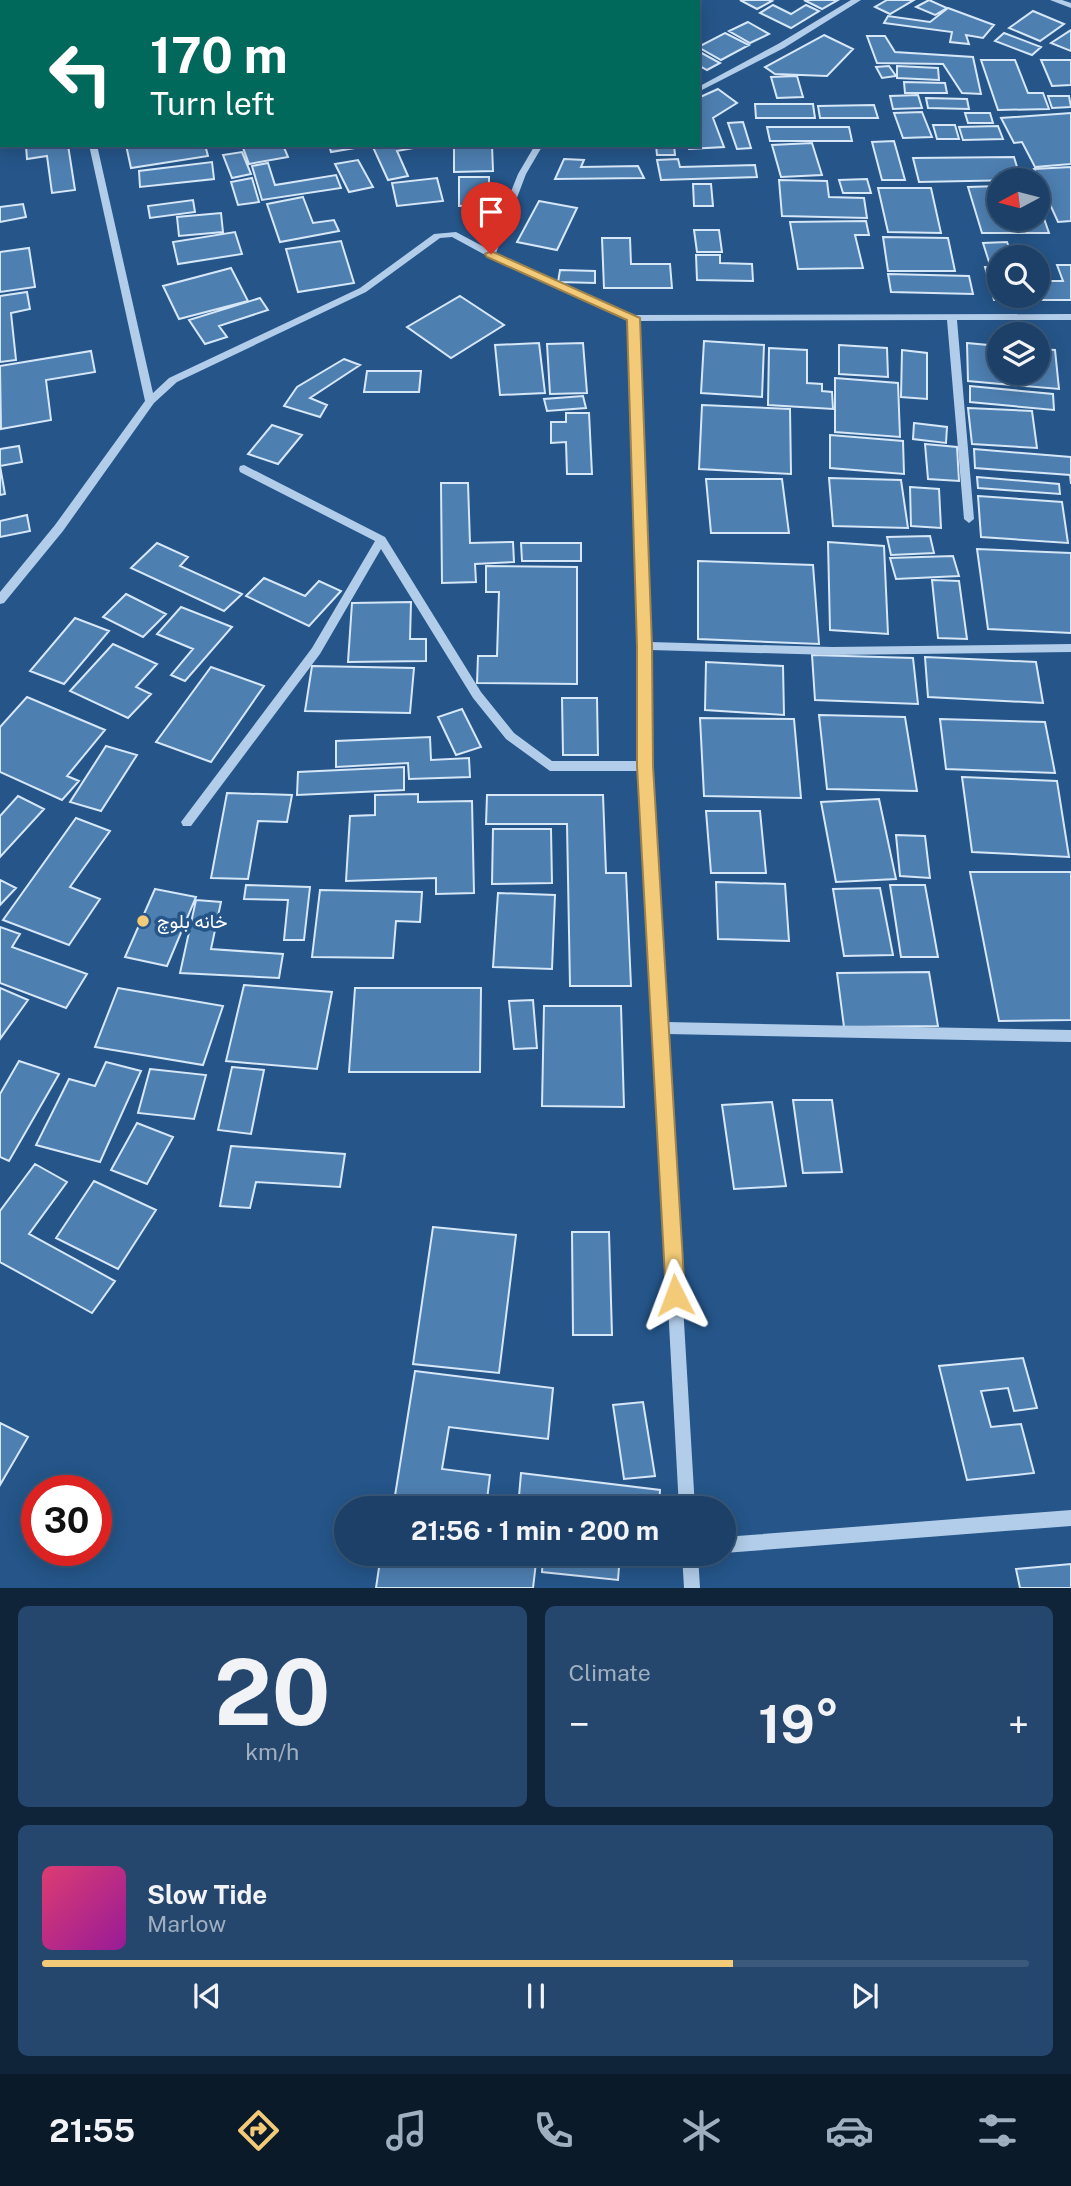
<!DOCTYPE html>
<meta charset="utf-8">
<style>
body{margin:0;font-family:"Public Sans",Vazirmatn,sans-serif;background:#25476d;color:#f1f3f6;height:100vh;display:flex;flex-direction:column;font-size:26px;white-space:nowrap}
*{box-sizing:border-box;margin:0}
p{font-size:23px;color:#a0afc0}
.icon{flex:none;width:38px;height:38px;fill:none;stroke:currentColor;stroke-width:2;stroke-linecap:round;stroke-linejoin:round}
.map{position:relative;height:1588px;overflow:hidden}
.sheet{display:flex;flex-direction:column;gap:18px;padding:18px;background:#0f2339;flex:1}
.sheet>*{flex:none}
.banner{position:absolute;left:0px;top:0px;width:700px;height:147px;box-shadow:0 4px 18px #0003,0 0 0 2px #3a597b;background:#00695c;color:#fff;overflow:hidden}
.needle{width:46px;rotate:263deg}
.tools{position:absolute;left:987px;top:168px;display:grid;gap:14px}
.tools a{display:grid;place-items:center;width:63px;height:63px;border-radius:50%;background:#1c4067;box-shadow:0 4px 18px #0003,0 0 0 2px #3a597b;font-size:35px}
.speed{position:absolute;left:21px;top:1475px;display:flex;gap:14px;font-size:35px;font-weight:700;text-align:center}
.speed>*{display:grid;place-content:center;width:91px;height:91px;border-radius:50%;background:#1c4067;box-shadow:0 4px 18px #0003,0 0 0 2px #3a597b;line-height:1}
.speed .limit{border:10px solid #d22;background:#fff;color:#111}
.pin{position:absolute;display:grid;place-items:center;width:60px;height:60px;color:#fff;margin:-72px -30px;border-radius:50% 50% 50% 0;rotate:-45deg;box-shadow:0 0 7px #0007}
.pin .icon{rotate:45deg}
.me{position:absolute;width:77px;margin:-38px;rotate:357deg;stroke-linejoin:round;filter:drop-shadow(0 0 5px #0008)}
.turn{display:flex;align-items:center;gap:24px;height:147px;padding:0 35px;font-size:32px}
.turn .icon{width:91px;height:91px;stroke-width:2.5}
.turn b{display:block;font-size:49px;line-height:60px}
.big{font-size:52px;font-weight:700;line-height:1.1}
.sheet .card{flex:1;display:flex;flex-direction:column;justify-content:center;gap:10px;min-width:0;padding:0 24px;border-radius:10px;background:#25476d}
.sheet .dial{align-items:center;gap:0}
.dial b{font-size:91px;line-height:1}
.song{display:flex;align-items:center;gap:21px}
.cover{width:84px;height:84px;border-radius:10px;background:linear-gradient(135deg,hsl(340 70% 55%),hsl(300 70% 35%))}
.played{height:7px;border-radius:4px;background:linear-gradient(90deg,#f3ca77 70%,#3a597b 70%)}
.keys{display:flex;justify-content:space-around;direction:ltr}
.heat{display:flex;justify-content:space-between;align-items:center;font-size:38px;direction:ltr}
.sheet .tiles{flex:1;display:grid;gap:18px;grid-template-columns:1fr 1fr}
.card:last-child{grid-column:span 2}
.trip{position:absolute;left:334px;top:1496px;width:402px;height:70px;border-radius:35px;background:#1c4067;box-shadow:0 4px 18px #0003,0 0 0 2px #3a597b;font-weight:700;line-height:70px;text-align:center}
.menu{display:flex;height:112px;justify-content:space-around;align-items:center;background:#0b1a29;color:#a0afc0}
.menu .icon{width:49px;height:49px}
.menu .on{color:#f3ca77}
.menu b{font-size:32px;color:#f1f3f6}
.map>svg:first-child{display:block}
</style>
<div class="map">
<svg width="1071" height="1588" viewBox="0 0 1071 1588">
<rect width="100%" height="100%" fill="#255589"/>
<path fill="#4e7fb1" stroke="#d6e7f7" stroke-width="2" d="M740,0H769L772,1L757,9Z
M804,0H838L822,9Z
M887,0H914L890,14L875,7Z
M929,0L947,8L935,15L916,7Z
M773,5L791,14L806,5L819,11L791,28L760,13Z
M948,8L994,25L983,38L966,35L969,44L950,42L952,32L884,23L888,16L930,22Z
M1033,11L1064,24L1040,41L1009,28Z
M748,22L769,34L750,43L729,31Z
M1071,30V51L1051,43Z
M725,33L749,45L721,60L698,47Z
M1004,33L1041,47L1032,55L995,41Z
M824,35L853,49L827,76L775,74L765,67Z
M867,36H885L895,52L973,57L981,94L962,93L943,64L877,63Z
M698,51L720,63L707,70L698,65Z
M981,60H1015L1028,93H1043L1049,109L998,110Z
M1041,60H1071V85L1052,86Z
M889,66L896,76L882,78L876,67Z
M897,66L938,68L939,80L897,78Z
M797,76L803,97L777,98L771,77Z
M904,82L945,83L947,93H905Z
M718,89L737,103L713,118L724,147L689,149L687,145H698V98Z
M918,95L922,108L893,109L890,96Z
M1048,96H1069L1071,107L1052,108Z
M926,98L967,99L969,109L928,108Z
M755,104H813L815,118H756Z
M874,105L878,118H820L818,106Z
M922,112L932,137L903,138L894,113Z
M965,113H990L993,123H968Z
M1071,113V164L1035,167L1022,142L1014,143L1001,118Z
M743,122L751,148L737,149L728,123Z
M933,125H955L959,139H937Z
M998,126L1003,139L963,140L959,127Z
M767,127H849L852,141H770Z
M894,141L905,180H882L872,142Z
M812,143L822,175L781,177L772,145Z
M68,145L75,190L52,193L47,156L27,159L26,146Z
M126,145H205L208,156L131,168Z
M242,145H283L288,157L249,164Z
M329,145H360L361,147L331,152Z
M372,145H430L397,151L408,176L388,180Z
M454,145H492L493,171L454,172Z
M656,145H674L675,155H657Z
M242,152L251,174L232,178L223,155Z
M1014,157L1021,180L919,182L913,158Z
M564,159L584,160L581,167L638,166L644,178L555,179Z
M678,159L680,167L755,165L757,177L661,180L657,160Z
M358,160L373,187L349,192L335,164Z
M212,162L214,179L140,187L139,171Z
M268,163L275,185L336,175L341,188L262,200L252,166Z
M1071,167V221L1058,222L1034,169Z
M459,177H489V205L459,206Z
M252,178L259,202L238,205L231,182Z
M437,178L443,201L397,206L392,183Z
M867,179L871,193H843L839,180Z
M779,180L827,181L829,197L864,198L867,218L782,216Z
M693,184H711L713,206H694Z
M999,186V219H1038V201L1049,233H982L968,187Z
M878,188H931L941,233L888,232Z
M303,197L313,223L334,220L339,231L280,242L267,204Z
M193,200L195,212L150,218L148,206Z
M539,201L577,208L557,250L517,242Z
M23,204L26,217L0,222V207Z
M221,213L223,232L179,236L177,217Z
M866,221L869,235H855L863,268L798,269L790,222Z
M694,230H719L722,252H697Z
M235,232L242,254L178,264L173,242Z
M883,237L948,238L955,271H888Z
M602,238H630L631,264H670L672,288H604Z
M341,241L354,283L298,292L286,249Z
M1007,242L1013,257H999V264L990,265L983,243Z
M29,248L35,287L0,292V252Z
M696,255H720V263L752,264L753,281L697,280Z
M1057,265H1071V300H994L985,267H999V296H1038V281H1063Z
M231,268L248,301L179,319L163,286Z
M560,270L595,271V283L558,282Z
M888,274L969,276L973,294L891,292Z
M27,292L30,309L11,313L16,360L0,362V296Z
M460,296L504,325L451,358L407,327Z
M260,298L268,310L219,326L227,337L205,344L189,320Z
M704,341L764,345L762,397L701,393Z
M539,343L545,393L500,395L495,345Z
M583,343L587,393L550,394L547,344Z
M967,343L999,346V373H1038V349L1055,350L1059,389L968,381Z
M839,345L887,348L888,377L839,374Z
M769,348L807,350V383L822,384V391L832,392L833,409L768,405Z
M902,350L927,353V399L901,397Z
M91,351L95,372L46,380L51,420L1,429L0,366Z
M344,359L360,365L310,398L327,405L320,417L284,406L297,387Z
M367,371H421L419,392H364Z
M835,378L898,383L900,437L835,432Z
M970,386L1053,394L1054,410L970,402Z
M583,396L586,408L547,411L544,399Z
M702,405L790,409L791,474L699,469Z
M968,408L1032,411L1037,448L972,444Z
M566,413H589L592,474H567L566,442L551,443V422H566Z
M914,423L947,427L946,443L913,439Z
M272,425L302,435L278,464L248,454Z
M830,435L903,441L904,474L830,468Z
M925,444L957,447L959,481L928,479Z
M19,446L22,462L0,466L5,494L0,495V449Z
M974,449L1071,457V484L1070,475L975,468Z
M977,477L1059,484L1060,494L978,488Z
M829,478L901,480L908,528L833,526Z
M706,479H782L789,533H711Z
M441,483H468L470,543L513,542L514,562L475,564L476,582L442,583Z
M910,487L939,489L941,528L911,526Z
M978,496L1062,502L1068,543L981,537Z
M27,515L30,531L0,537V521Z
M930,536L934,553L891,555L887,537Z
M828,542L884,546L888,634L830,630Z
M157,543L188,557L180,566L242,594L224,611L131,568Z
M521,543H581V561H522Z
M977,549L1071,553V633L988,629Z
M953,556L959,576L896,579L890,558Z
M698,561L813,565L819,644L698,639Z
M486,566L577,567V684L477,683L478,656H497L499,592H486Z
M264,578L305,596L319,581L341,591L309,626L246,596Z
M932,580L959,581L967,639L938,638Z
M126,594L166,614L143,637L103,617Z
M411,602L410,639H426V661L348,662L352,603Z
M181,607L232,627L185,681L171,675L193,649L157,634Z
M75,618L109,631L64,684L30,671Z
M113,644L157,664L136,687L151,694L128,718L70,691Z
M812,655L913,658L918,704L815,700Z
M925,657L1036,662L1043,703L928,697Z
M706,662L783,666L784,715L705,710Z
M312,666L414,668L410,713L305,711Z
M211,667L264,686L211,762L156,742Z
M27,697L105,730L67,776L79,781L62,800L0,772V727Z
M562,698H597L598,755H563Z
M462,709L481,747L456,755L438,717Z
M819,715L905,717L917,791L827,789Z
M700,718L794,719L801,798L704,796Z
M940,719L1045,722L1055,773L946,769Z
M430,737L431,760L469,758L470,777L409,779L408,763L336,767V741Z
M106,746L137,755L101,811L70,802Z
M404,767V790L297,795L298,772Z
M962,777L1057,781L1069,857L972,852Z
M227,793L292,795L287,822L258,821L248,879L211,878Z
M418,794V802L472,801L474,893L436,894V878L346,881L350,816L375,815V795Z
M487,795H603L606,873H626L631,986H570L567,824H486Z
M18,796L44,809L0,857V816Z
M879,799L896,879L836,882L821,802Z
M706,811H760L766,873H711Z
M76,818L110,831L70,887L100,899L69,945L3,920Z
M493,829H551L552,883L492,884Z
M896,835L925,836L930,878L900,876Z
M970,872H1071V1020L999,1021Z
M0,880L16,888L0,905Z
M716,882L785,884L789,941L718,939Z
M246,885L310,887L304,940H284L288,900L244,899Z
M890,885H925L938,957H901Z
M880,888L893,955L844,956L833,889Z
M155,889L196,897L167,966L125,957Z
M320,890L422,892L420,922L396,921L393,958L312,957Z
M498,893L555,895L552,969L493,967Z
M196,900L221,902L211,949L283,954L279,978L180,973Z
M0,927L20,934L12,947L87,974L66,1008L0,983Z
M929,972L938,1026L844,1027L837,973Z
M244,985L332,992L317,1069L226,1061Z
M0,988L28,1000L0,1039Z
M118,988L223,1006L203,1065L95,1047Z
M355,988H481L480,1072H349Z
M533,1000L537,1048L514,1049L509,1001Z
M544,1006H621L624,1107L542,1106Z
M19,1061L59,1074L9,1161L0,1157V1094Z
M106,1062L141,1071L100,1162L36,1145L69,1079L95,1086Z
M232,1067L264,1070L251,1134L218,1130Z
M150,1069L206,1075L194,1119L138,1113Z
M793,1100H832L842,1172L803,1173Z
M772,1102L786,1186L734,1189L722,1105Z
M137,1123L173,1137L147,1184L111,1170Z
M231,1146L345,1154L340,1187L256,1182L250,1208L220,1206Z
M35,1164L67,1182L29,1234L115,1281L92,1313L0,1262V1211Z
M94,1181L156,1210L118,1269L56,1238Z
M433,1227L516,1235L499,1373L413,1364Z
M572,1232H609L612,1335H573Z
M1023,1358L1037,1408L1014,1411L1008,1388L981,1391L991,1427L1021,1424L1034,1473L967,1480L939,1366Z
M415,1371L553,1388L548,1439L449,1427L442,1469L490,1475L486,1508H393Z
M643,1402L655,1476L624,1479L613,1405Z
M0,1423L28,1437L0,1485Z
M521,1473L660,1490L659,1508H518Z
M381,1554H537L533,1588H376Z
M543,1554H620L618,1580L542,1572Z
M1071,1564V1588H1020L1016,1569Z"/>
<g fill="none" stroke-linecap="round" stroke-linejoin="round">
<path fill="#b2cde9" fill-rule="evenodd" d="M453,0H463L465,2H454Z
M851,0H861L784,48L698,92V87L778,44Z
M1050,0H1062L1071,3V8Z
M0,111H2V116L0,117Z
M89,145H97L153,393L169,378L360,288L434,234L456,232L488,249L518,174L535,145H543L526,174L496,253L634,315L1071,314V320H957L974,519L969,523L964,519L947,320L638,321L650,642L832,647L1071,644V652L832,655L650,650L651,766L666,1022L1071,1030V1042L667,1034L695,1508H679L639,771H550L506,739L473,698L381,549L320,654L191,826H183L181,822L312,648L375,541L240,472L239,469L240,466L244,465L385,537L481,692L514,733L552,761H639L638,646L628,320L500,263L452,237L440,238L366,292L177,382L154,403L63,531L4,603L0,604V592L55,525L145,401Z
M1071,1510V1526L724,1553V1537Z
M682,1554H698L700,1588H684Z"/>
</g>
<path fill="#f3ca77" stroke="#9e834d" stroke-width="2" d="M491,251L640,318L652,646L653,766L685,1295L682,1302L675,1305L668,1302L666,1295L637,766V646L627,320L487,257L485,254Z"/>
<circle fill="#f3ca77" stroke="#255589" stroke-width="2.5" cx="143" cy="921" r="7"/>
<g text-anchor="middle" stroke-width="7" stroke-linejoin="round" paint-order="stroke">
<g font-size="19" fill="#fff" stroke="#255589" text-anchor="start">
<text x="157" y="928">خانه بلوچ</text>
</g>
</g>
</svg>
<div class="tools">
<a><svg class="needle" viewBox="-14 -14 28 28"><path d="M0-13l5 13h-10z" fill="#e53935"/><path d="M0 13l5-13h-10z" fill="#a0afc0"/></svg></a>
<a><svg class="icon" aria-label="search" viewBox="0 0 24 24"><circle cx="10" cy="10" r="6"/><path d="M15 15l6 6"/></svg></a>
<a><svg class="icon" aria-label="layers" viewBox="0 0 24 24"><path d="M12 4l9 5-9 5-9-5zM3 14l9 5 9-5"/></svg></a>
</div>
<div class="speed"><div class="limit">30</div></div>
<div class="pin" style="left:491px;top:254px;background:#d93025"><svg class="icon" aria-label="arrive" viewBox="0 0 24 24"><path d="M6 21V4h12l-3 4 3 4H6"/></svg></div>
<svg class="me" style="left:675px;top:1295px" viewBox="-20 -20 40 40"><path d="M0-17L14 15 0 8-14 15z" fill="#f3ca77" stroke="#fff" stroke-width="4"/></svg>
<div class="trip">21:56 · 1 min · 200 m</div>
<div class="banner">
<div class="turn"><svg class="icon" aria-label="left" viewBox="0 0 24 24"><path d="M17 20v-9H6M10 6l-5 5 5 5"/></svg><div><b>170 m</b>Turn left</div></div>
</div>
</div>
<section class="sheet">
<div class="tiles">
<div class="card dial"><b>20</b><p>km/h</p></div>
<div class="card"><p>Climate</p>
<div class="heat"><a>−</a><b class="big">19°</b><a>+</a></div>
</div>
<div class="card">
<div class="song"><i class="cover"></i><div><b>Slow Tide</b><p>Marlow</p></div></div>
<div class="played"></div>
<div class="keys"><svg class="icon" aria-label="previous" viewBox="0 0 24 24"><path d="M18 5L8 12l10 7zM5 5v14"/></svg><svg class="icon" aria-label="pause" viewBox="0 0 24 24"><path d="M8 5v14M16 5v14"/></svg><svg class="icon" aria-label="next" viewBox="0 0 24 24"><path d="M6 5l10 7-10 7zM19 5v14"/></svg></div>
</div>
</div>
</section>
<nav class="menu">
<b>21:55</b>
<svg class="icon on" aria-label="directions" viewBox="0 0 24 24"><path d="M12 3l9 9-9 9-9-9zM9 14v-3h6M13 9l2 2-2 2"/></svg>
<svg class="icon" aria-label="music" viewBox="0 0 24 24"><path d="M9 18V5l10-2v13"/><circle cx="6" cy="18" r="3"/><circle cx="16" cy="16" r="3"/></svg>
<svg class="icon" aria-label="phone" viewBox="0 0 24 24"><path d="M5 4h4l2 5-3 2q2 4 5 5l2-3 5 2v4C11 20 4 13 5 4z"/></svg>
<svg class="icon" aria-label="climate" viewBox="0 0 24 24"><path d="M12 3v18M4 7l16 10M4 17L20 7"/></svg>
<svg class="icon" aria-label="car" viewBox="0 0 24 24"><path d="M5 17H2v-5l4-1 3-4h7l3 4 3 1v5h-3M9 17h6M6 11h13"/><circle cx="7" cy="17" r="2"/><circle cx="17" cy="17" r="2"/></svg>
<svg class="icon" aria-label="filters" viewBox="0 0 24 24"><path d="M4 7h16M4 17h16"/><circle cx="9" cy="7" r="2"/><circle cx="15" cy="17" r="2"/></svg>
</nav>
